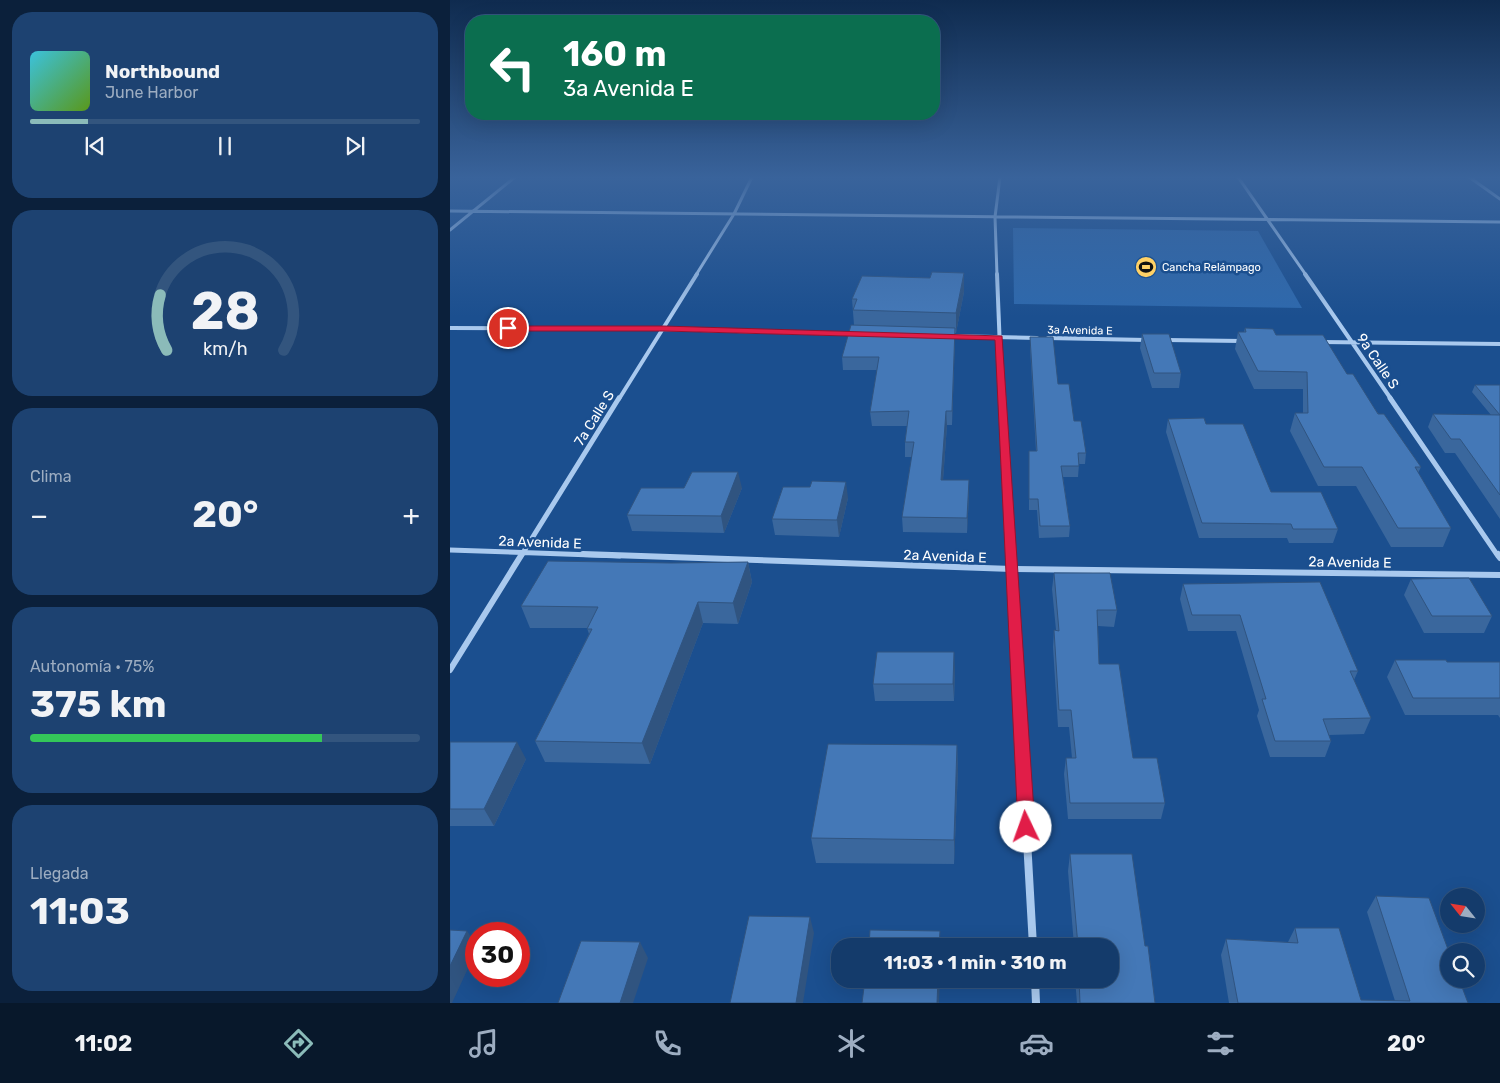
<!DOCTYPE html>
<html lang="es">
<meta charset="utf-8">
<style>
body{margin:0;font-family:Rubik,sans-serif;background:#1d4271;color:#f1f3f6;height:100vh;display:flex;flex-direction:column;font-size:19px;white-space:nowrap}
*{box-sizing:border-box;margin:0}
p{font-size:16px;color:#9dadc1}
.icon{flex:none;width:28px;height:28px;fill:none;stroke:currentColor;stroke-width:2;stroke-linecap:round;stroke-linejoin:round}
.map{position:relative;flex:1;overflow:hidden}
.details{display:flex;flex-direction:column;gap:12px;padding:12px;background:#0b203b;width:450px}
.details>*{flex:none}
.banner{position:absolute;left:15px;top:15px;width:475px;height:105px;border-radius:20px;box-shadow:0 5px 20px #0002,0 0 0 1px #33557e;background:#0b6e4f;color:#fff;overflow:hidden}
.needle{width:32px;rotate:300deg}
.fabs{position:absolute;left:990px;top:888px;display:grid;gap:10px}
.fabs a{display:grid;place-items:center;width:45px;height:45px;border-radius:50%;background:#143b6b;box-shadow:0 5px 20px #0002,0 0 0 1px #33557e;font-size:25px}
.speed{position:absolute;left:15px;top:922px;display:flex;gap:10px;font-size:25px;font-weight:700;text-align:center}
.speed>*{display:grid;place-content:center;width:65px;height:65px;border-radius:50%;background:#143b6b;box-shadow:0 5px 20px #0002,0 0 0 1px #33557e;line-height:1}
.speed .limit{border:8px solid #d22;background:#fff;color:#111}
.pin{position:absolute;display:grid;place-items:center;width:42px;height:42px;color:#fff;margin:-21px;border:2px solid #fff;border-radius:50%;box-shadow:0 1px 5px #0007}
.me{position:absolute;width:55px;margin:-28px;rotate:357deg;stroke-linejoin:round;filter:drop-shadow(0 0 4px #0008)}
.turn{display:flex;align-items:center;gap:18px;height:105px;padding:0 15px;font-size:22px}
.turn .icon{width:65px;height:65px;stroke-width:2.5}
.turn b{display:block;font-size:35px;line-height:42px}
.big{font-size:38px;font-weight:700;line-height:1.1}
.details .tile{flex:1;display:flex;flex-direction:column;justify-content:center;gap:8px;min-width:0;padding:0 18px;border-radius:20px;background:#1d4271}
.details .dial{align-items:center;gap:0}
.dial svg{height:130px;overflow:visible;fill:none;stroke:#33557e;stroke-width:7;stroke-linecap:round;text-anchor:middle}
.dial text{fill:#f1f3f6;stroke:none}
.song{display:flex;align-items:center;gap:15px}
.cover{width:60px;height:60px;border-radius:8px;background:linear-gradient(135deg,hsl(190 70% 55%),hsl(90 70% 35%))}
.played{height:5px;border-radius:2px;background:linear-gradient(90deg,#8bbbb9 15%,#33557e 15%)}
.keys{display:flex;justify-content:space-around;direction:ltr}
.heat{display:flex;justify-content:space-between;align-items:center;font-size:28px;direction:ltr}
.charge{height:8px;border-radius:4px;background:linear-gradient(90deg,#34c759 75%,#33557e 0)}
.trip{position:absolute;left:381px;top:938px;width:288px;height:50px;border-radius:20px;background:#143b6b;box-shadow:0 5px 20px #0002,0 0 0 1px #33557e;font-weight:700;line-height:50px;text-align:center}
.tabs{display:flex;height:80px;justify-content:space-around;align-items:center;background:#08182b;color:#9dadc1}
.tabs .icon{width:35px;height:35px}
.tabs .current{color:#8bbbb9}
.tabs b{font-size:22px;color:#f1f3f6}
main{display:flex;flex:1;min-height:0}
.map>svg:first-child{display:block}
</style>
<main>
<section class="details">
<div class="tile">
<div class="song"><i class="cover"></i><div><b>Northbound</b><p>June Harbor</p></div></div>
<div class="played"></div>
<div class="keys"><svg class="icon" aria-label="previous" viewBox="0 0 24 24"><path d="M18 5L8 12l10 7zM5 5v14"/></svg><svg class="icon" aria-label="pause" viewBox="0 0 24 24"><path d="M8 5v14M16 5v14"/></svg><svg class="icon" aria-label="next" viewBox="0 0 24 24"><path d="M6 5l10 7-10 7zM19 5v14"/></svg></div>
</div>
<div class="tile dial"><svg viewBox="0 0 100 80">
<path d="M14 69A42 42 0 1 1 86 69"/>
<path d="M14 69A42 42 0 0 1 10 35" stroke="#8bbbb9"/>
<text x="50" y="56" font-size="32" font-weight="700">28</text>
<text x="50" y="72" font-size="11">km/h</text>
</svg></div>
<div class="tile"><p>Clima</p>
<div class="heat"><a>−</a><b class="big">20°</b><a>+</a></div>
</div>
<div class="tile"><p>Autonomía · 75%</p><b class="big">375 km</b><div class="charge"></div></div>
<div class="tile"><p>Llegada</p><b class="big">11:03</b></div>
</section>
<div class="map">
<svg width="1050" height="1003" viewBox="0 0 1050 1003">
<rect width="100%" height="100%" fill="#1b4f8f"/>
<path fill="#2e69ad" d="M563,228L808,231L852,308L564,304Z"/>
<g fill="none" stroke-linecap="round" stroke-linejoin="round">
<path stroke="#a9c9ee" stroke-width="3" d="M788,177L856,275
M1019,177L1050,199
M0,211L1050,222
M0,230L65,177
M246,275L284,214L302,177
M547,275L545,217L550,177"/>
<path stroke="#a9c9ee" stroke-width="4" d="M547,274L552,399
M855,274L941,399
M0,328L213,329L405,334
M498,336L587,338
M598,338L697,340
M716,340L792,341
M871,342L1050,344
M169,399L247,274"/>
<path stroke="#a9c9ee" stroke-width="5" d="M552,398L561,556
M940,398L1048,556
M0,550L170,556
M71,556L169,398"/>
<path stroke="#a9c9ee" stroke-width="6" d="M133,554L562,569L1050,575
M561,554L572,754
M1048,554L1050,558
M0,670L72,554"/>
<path stroke="#a9c9ee" stroke-width="8" d="M572,752L583,946
M585,979L586,1003"/>
</g>
<path fill="#3a679d" d="M514,273V292L506,333H505L502,425H497L493,480L519,495L517,533L453,532L452,517L462,457H455V442L457,426H422L420,412L427,370H393L392,357L404,325L402,299L480,278Z
M795,328L826,335L897,374L971,467L968,473L1001,528L993,547H941L906,486H868L840,431L845,413H853V389H804L785,349L788,332H794Z
M692,334L731,373L729,388H702L690,348Z
M580,337L608,384L624,421L636,453L635,464H629L628,477H613L620,526L619,537L589,538L587,510H579V451H586L580,347Z
M1025,385H1050V519L1005,453H995L978,427L983,414L1041,415L1022,392Z
M718,419L756,424L821,492L888,529L883,543H839L837,538H749L716,432Z
M234,488H292L274,533L182,531L177,515Z
M398,498L389,537L325,535L322,519Z
M298,562L302,582L288,624L253,623L200,764L95,762L85,741L139,634L137,628H80L71,606L221,563Z
M604,573L667,610L664,627L648,626L649,664L683,758L715,803L711,819H618L614,774L616,758H622L619,727H608L603,647L604,630H606L602,589Z
M961,579L1042,616L1034,633H974L954,595Z
M733,584L908,671L904,680L921,718L914,734L879,735L881,741L875,757H820L807,716L809,710L786,631H738L730,599Z
M945,660L997,662H1050V718L1048,715H955L937,677Z
M505,669L504,701H425L423,684Z
M0,742L76,759L44,826H0Z
M507,745L508,770L504,864L366,863L361,838Z
M620,854L695,946L705,1003H627L625,979H660V946H624L618,871Z
M926,896L1018,1003H779L771,955L776,939L838,942L845,928L911,1000L945,1001L917,912Z"/>
<path fill="#305480" d="M514,273V292L506,333V313Z
M505,328V341L502,425V411Z
M496,411L497,425L492,494L491,480Z
M288,472L292,488L274,533L271,516Z
M519,480V495L517,533V518Z
M396,482L398,498L389,537L387,520Z
M298,562L302,582L288,624L283,603Z
M248,602L253,623L200,764L192,743Z
M504,652L505,669L504,701L503,684Z
M67,742L76,759L44,826L34,809Z
M507,745L508,770L504,864V840Z
M360,917L364,933L353,1003H346Z
M17,931L26,944V951L2,1003H0V966Z
M190,942L198,958L183,1003H170Z
M488,979H490L489,1003H487Z"/>
<path fill="#4478b7" stroke="#305480" d="M482,272L514,273L506,313L403,310L407,299H402L412,276L480,278Z
M401,325L505,328L502,411H496L491,480H519L517,518L452,517L464,442H455L459,411L420,412L429,357H392Z
M795,328L823,329L826,335H873L897,374H903L928,414H934L971,467H965L1001,528H948L912,467H874L845,413H858L857,372L808,371L788,332H796Z
M692,334H719L731,373H704Z
M580,337H603L608,384H619L624,421H631L636,453H628L629,466H611L620,526H590L588,499H579V451H587Z
M1025,385H1050V415Z
M983,414L1050,415V495L1010,439H1001Z
M754,418L756,424H793L821,492H871L888,529H843L841,524L752,523L718,419Z
M242,472H288L271,516L177,515L191,488H234Z
M362,481L396,482L387,520L322,519L333,487H360Z
M98,561L221,563L298,562L283,603L248,602L192,743L85,741L142,629H137L148,607L71,606Z
M604,573H660L667,610H647L649,664H669L683,758H707L715,803H620L616,758H626L621,710H609L604,630L609,631Z
M1019,578L1042,616H982L961,579Z
M870,582L908,671H900L921,718L873,719L881,741H825L812,699H816L790,615H742L733,584Z
M427,652H504L503,684H423Z
M945,660H996L997,662H1050V698H963Z
M0,742H67L34,809H0Z
M378,744L507,745L504,840L361,838Z
M620,854H682L695,946H698L705,1003H630L629,979H660V946H626H628Z
M926,896L979,898L999,952V979H1009L1018,1003H788L776,939L848,943L845,928H889L911,1000L960,1001Z
M299,916L360,917L346,1003H280Z
M0,930L17,931L0,966Z
M420,930L490,931L489,946H419Z
M131,941L190,942L170,1003H108Z
M415,979H488L487,1003H412Z"/>
<linearGradient id="sky" x2="0" y2="1"><stop stop-color="#0f2b4f"/><stop offset="0.56" stop-color="#39639b"/><stop offset="1" stop-color="#39639b" stop-opacity="0"/></linearGradient>
<rect width="1050" height="317" fill="url(#sky)"/>
<path fill="#e11d48" stroke="#92132f" d="M213,326L552,336L585,827L582,833L576,835L570,833L568,827L545,340L213,331H58L54,328L58,326Z"/>
<defs>
<g id="stadium-disc" transform="scale(1.125)"><circle r="9.5" fill="#ffd166" stroke="#1b4f8f"/><path d="M0-5a6.5 5 0 1 0 0 10a6.5 5 0 1 0 0-10ZM-3.5-1.8h7v3.6h-7Z" fill="#111"/></g>
</defs>
<g fill-rule="evenodd">
<use href="#stadium-disc" x="696" y="267"/>
</g>
<g text-anchor="middle" stroke-width="5" stroke-linejoin="round" paint-order="stroke">
<g font-size="11" fill="#fff" stroke="#1b4f8f" text-anchor="start">
<text x="712" y="271">Cancha Relámpago</text>
</g>
<g font-size="11" fill="#fff" stroke="#1b4f8f">
<text transform="translate(630 330) rotate(1)" y="4">3a Avenida E</text>
</g>
<g font-size="14" fill="#fff" stroke="#1b4f8f">
<text transform="translate(928 361) rotate(56)" y="5">9a Calle S</text>
<text transform="translate(144 418) rotate(-58)" y="5">7a Calle S</text>
<text transform="translate(90 542) rotate(2)" y="5">2a Avenida E</text>
<text transform="translate(495 556) rotate(2)" y="5">2a Avenida E</text>
<text transform="translate(900 562) rotate(1)" y="5">2a Avenida E</text>
</g>
</g>
</svg>
<div class="fabs">
<a><svg class="needle" viewBox="-14 -14 28 28"><path d="M0-13l5 13h-10z" fill="#e53935"/><path d="M0 13l5-13h-10z" fill="#9dadc1"/></svg></a>
<a><svg class="icon" aria-label="search" viewBox="0 0 24 24"><circle cx="10" cy="10" r="6"/><path d="M15 15l6 6"/></svg></a>
</div>
<div class="speed"><div class="limit">30</div></div>
<div class="pin" style="left:58px;top:328px;background:#d93025"><svg class="icon" aria-label="arrive" viewBox="0 0 24 24"><path d="M6 21V4h12l-3 4 3 4H6"/></svg></div>
<svg class="me" style="left:576px;top:827px" viewBox="-20 -20 40 40"><circle r="19" fill="#fff"/><path d="M0-13L10 11 0 6-10 11z" fill="#e11d48"/></svg>
<div class="trip">11:03 · 1 min · 310 m</div>
<div class="banner">
<div class="turn"><svg class="icon" aria-label="left" viewBox="0 0 24 24"><path d="M17 20v-9H6M10 6l-5 5 5 5"/></svg><div><b>160 m</b>3a Avenida E</div></div>
</div>
</div>
</main>
<nav class="tabs">
<b>11:02</b>
<svg class="icon current" aria-label="directions" viewBox="0 0 24 24"><path d="M12 3l9 9-9 9-9-9zM9 14v-3h6M13 9l2 2-2 2"/></svg>
<svg class="icon" aria-label="music" viewBox="0 0 24 24"><path d="M9 18V5l10-2v13"/><circle cx="6" cy="18" r="3"/><circle cx="16" cy="16" r="3"/></svg>
<svg class="icon" aria-label="phone" viewBox="0 0 24 24"><path d="M5 4h4l2 5-3 2q2 4 5 5l2-3 5 2v4C11 20 4 13 5 4z"/></svg>
<svg class="icon" aria-label="climate" viewBox="0 0 24 24"><path d="M12 3v18M4 7l16 10M4 17L20 7"/></svg>
<svg class="icon" aria-label="car" viewBox="0 0 24 24"><path d="M5 17H2v-5l4-1 3-4h7l3 4 3 1v5h-3M9 17h6M6 11h13"/><circle cx="7" cy="17" r="2"/><circle cx="17" cy="17" r="2"/></svg>
<svg class="icon" aria-label="filters" viewBox="0 0 24 24"><path d="M4 7h16M4 17h16"/><circle cx="9" cy="7" r="2"/><circle cx="15" cy="17" r="2"/></svg>
<b>20°</b>
</nav>
